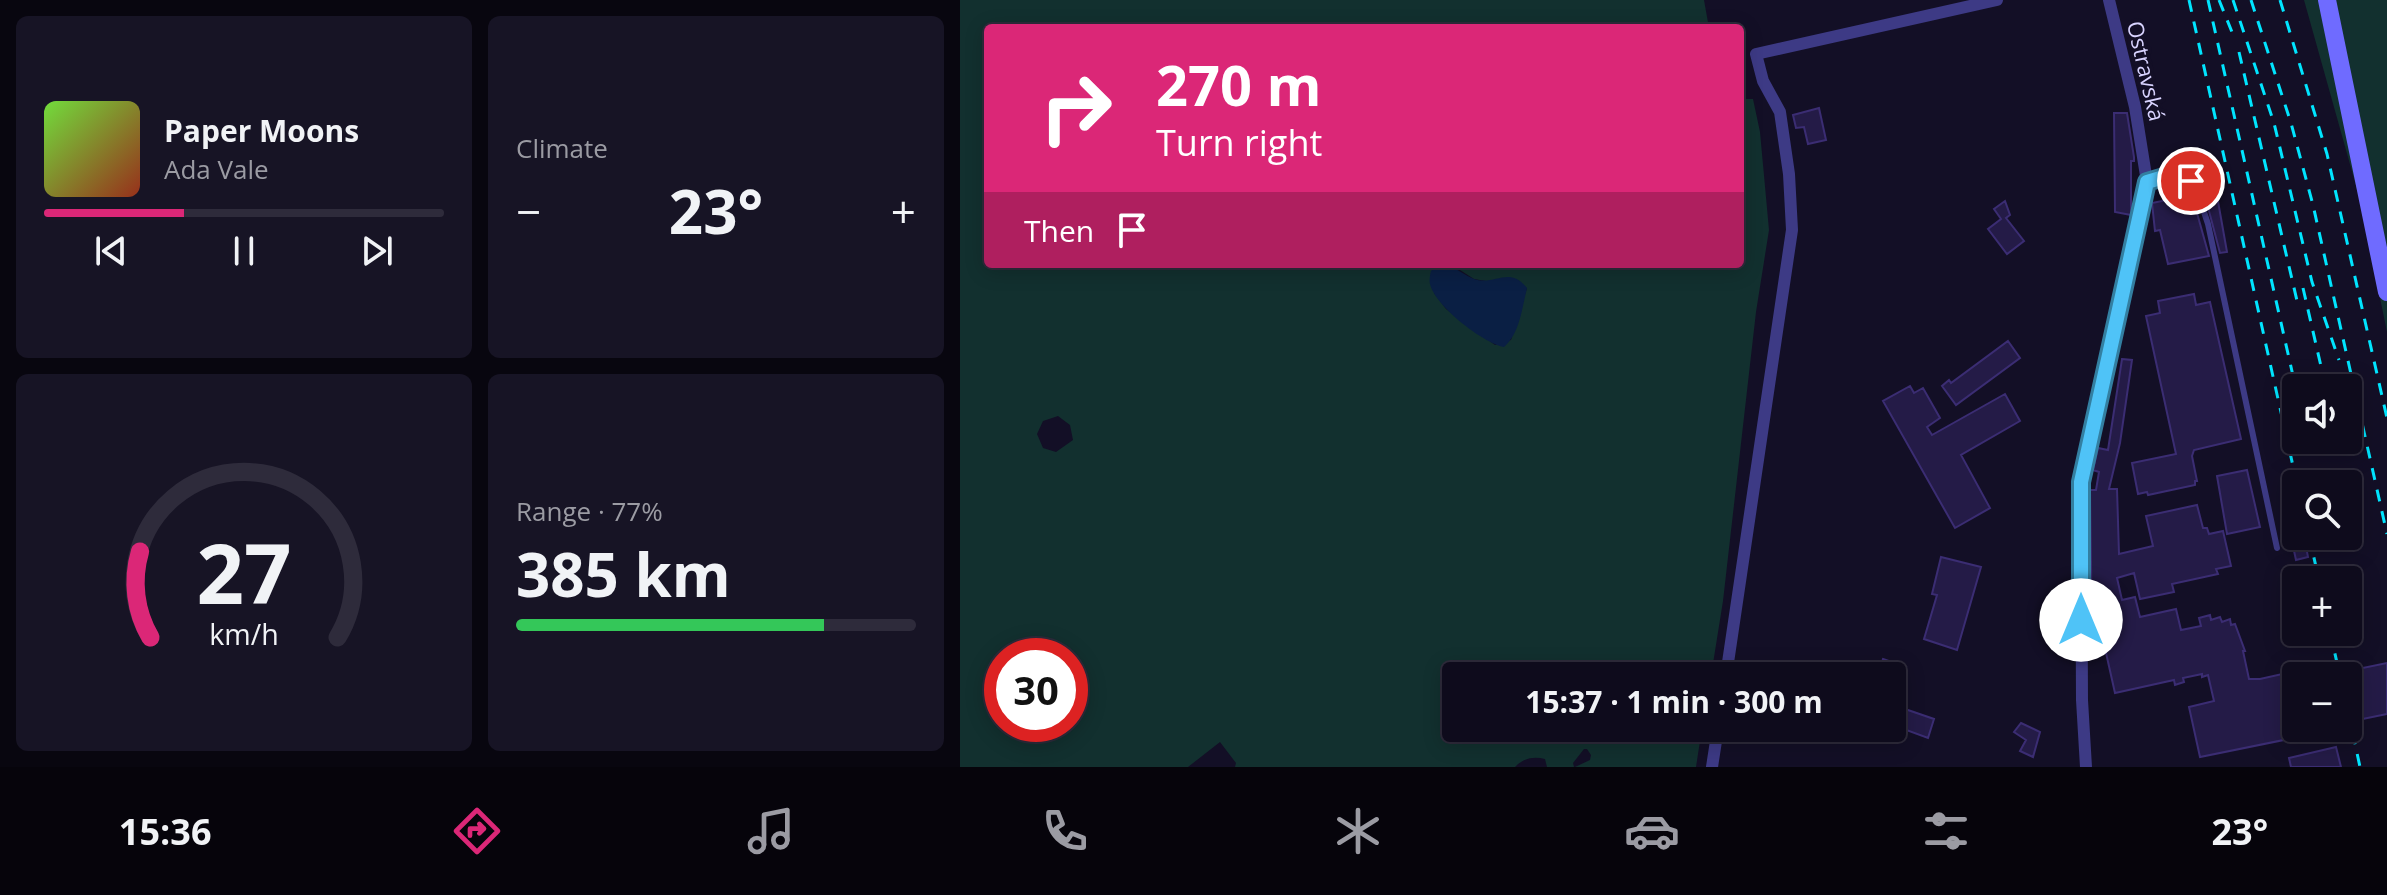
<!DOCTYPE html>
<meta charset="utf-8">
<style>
body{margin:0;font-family:"Open Sans",sans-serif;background:#171425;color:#f1f3f6;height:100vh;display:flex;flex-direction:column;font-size:30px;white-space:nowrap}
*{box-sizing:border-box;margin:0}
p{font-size:26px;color:#9b9ba3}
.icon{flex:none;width:44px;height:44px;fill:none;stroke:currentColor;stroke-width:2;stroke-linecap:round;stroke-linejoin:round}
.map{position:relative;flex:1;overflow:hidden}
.sheet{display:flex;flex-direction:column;gap:16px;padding:16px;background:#08060f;width:960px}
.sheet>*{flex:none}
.banner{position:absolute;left:24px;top:24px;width:760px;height:244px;border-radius:8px;box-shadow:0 4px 20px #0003,0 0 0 2px #2e2b3b;background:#db2777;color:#fff;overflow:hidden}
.fabs{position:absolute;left:1322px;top:374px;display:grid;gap:16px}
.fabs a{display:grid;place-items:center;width:80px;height:80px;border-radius:8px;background:#0e0b1c;box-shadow:0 4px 20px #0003,0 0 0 2px #2e2b3b;font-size:40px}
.speed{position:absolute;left:24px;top:638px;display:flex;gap:16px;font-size:40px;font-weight:700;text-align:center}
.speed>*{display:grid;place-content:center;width:104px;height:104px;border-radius:50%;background:#0e0b1c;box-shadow:0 4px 20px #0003,0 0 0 2px #2e2b3b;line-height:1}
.speed .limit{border:12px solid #d22;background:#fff;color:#111}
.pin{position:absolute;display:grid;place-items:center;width:68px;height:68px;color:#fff;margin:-34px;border:4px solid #fff;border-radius:50%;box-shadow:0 2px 8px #0007}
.me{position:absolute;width:88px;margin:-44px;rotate:0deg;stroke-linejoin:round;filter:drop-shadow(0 0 6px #0008)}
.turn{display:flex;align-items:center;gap:28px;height:168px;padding:0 40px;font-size:36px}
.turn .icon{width:104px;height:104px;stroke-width:2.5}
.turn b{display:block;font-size:56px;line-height:68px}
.then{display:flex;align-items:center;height:76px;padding:0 40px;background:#0003;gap:16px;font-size:30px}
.big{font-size:60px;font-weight:700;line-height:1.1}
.sheet .widget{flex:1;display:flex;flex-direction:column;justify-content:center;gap:12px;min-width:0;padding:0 28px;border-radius:12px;background:#171425}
.sheet .dial{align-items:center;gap:0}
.dial svg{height:208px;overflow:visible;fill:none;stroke:#2e2b3b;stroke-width:7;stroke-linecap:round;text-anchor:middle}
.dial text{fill:#f1f3f6;stroke:none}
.song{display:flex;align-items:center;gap:24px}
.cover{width:96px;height:96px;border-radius:12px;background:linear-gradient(135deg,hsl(100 70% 55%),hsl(10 70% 35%))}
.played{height:8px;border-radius:4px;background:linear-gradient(90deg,#db2777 35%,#2e2b3b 35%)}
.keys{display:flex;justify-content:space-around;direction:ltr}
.heat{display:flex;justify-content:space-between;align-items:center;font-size:44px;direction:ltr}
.charge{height:12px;border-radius:6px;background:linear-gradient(90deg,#34c759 77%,#2e2b3b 0)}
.sheet .tiles{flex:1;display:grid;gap:16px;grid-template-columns:repeat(2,1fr)}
.trip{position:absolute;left:482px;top:662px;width:464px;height:80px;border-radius:8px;background:#0e0b1c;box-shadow:0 4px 20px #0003,0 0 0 2px #2e2b3b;font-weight:700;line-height:80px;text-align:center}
.dock{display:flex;height:128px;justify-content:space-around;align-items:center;background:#06040b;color:#9b9ba3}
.dock .icon{width:56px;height:56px}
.dock .on{color:#db2777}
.dock b{font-size:36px;color:#f1f3f6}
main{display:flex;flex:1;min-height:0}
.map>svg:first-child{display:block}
</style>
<main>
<section class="sheet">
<div class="tiles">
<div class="widget">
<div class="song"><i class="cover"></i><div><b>Paper Moons</b><p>Ada Vale</p></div></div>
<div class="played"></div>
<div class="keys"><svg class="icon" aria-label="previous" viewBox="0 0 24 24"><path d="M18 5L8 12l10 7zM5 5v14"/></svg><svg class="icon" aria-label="pause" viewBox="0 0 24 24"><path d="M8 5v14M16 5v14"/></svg><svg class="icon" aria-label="next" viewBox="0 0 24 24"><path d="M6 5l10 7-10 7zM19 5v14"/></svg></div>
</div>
<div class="widget"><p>Climate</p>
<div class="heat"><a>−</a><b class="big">23°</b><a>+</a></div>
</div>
<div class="widget dial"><svg viewBox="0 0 100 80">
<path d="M14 69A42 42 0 1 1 86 69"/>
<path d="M14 69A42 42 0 0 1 10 36" stroke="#db2777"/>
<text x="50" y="56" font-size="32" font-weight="700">27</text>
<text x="50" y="72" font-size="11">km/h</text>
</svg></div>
<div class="widget"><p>Range · 77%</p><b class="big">385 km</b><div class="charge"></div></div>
</div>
</section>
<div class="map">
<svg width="1427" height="767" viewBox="0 0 1427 767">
<rect width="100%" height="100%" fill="#130f26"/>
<path fill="#12302f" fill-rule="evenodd" d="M0,0H744L749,28H28V264H780V99H793L800,132L809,230L796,312L763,601L751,676H496V728H742L736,767H615L630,760L631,755L627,749H624L613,763L614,767H587L585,759C574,756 563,758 555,767H275L276,763L260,742L228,767H0ZM497,268L514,279L567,288L551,340L535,345L486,309L474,293ZM98,416L110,425L113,440L96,452L83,448L77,434L83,421ZM42,656H110V724H42Z
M1344,0H1427V332L1400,200Z"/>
<path fill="#0a1f44" d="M486,264C496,268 504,275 514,279C535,286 549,265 567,288C562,308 560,333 544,347C523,343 475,306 470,284C469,281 470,275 471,271L477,266Z"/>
<path fill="#241b47" stroke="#3b2d73" stroke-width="2" d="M859,108L866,140L848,144L844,127L836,128L833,115Z
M1154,113H1167L1174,157V161H1171V215L1155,212Z
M1256,190L1267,252L1260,253L1244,192Z
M1232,195L1249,256L1208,264L1200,230L1195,231L1192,203Z
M1045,201L1050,215L1046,218L1064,241L1047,254L1028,229L1041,219L1034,209Z
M1234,294L1236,305L1250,302L1281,439L1234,450L1232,456L1237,481H1235V485L1188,495L1187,492L1178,494L1172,463L1216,454L1186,316L1200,313L1198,301Z
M1048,341L1060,358L996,405L982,386L989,380L991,383Z
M1162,359L1172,360L1160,443L1149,489H1157L1159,554L1193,546L1186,516L1237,505L1243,528H1247L1249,534L1263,531L1271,566L1256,569L1258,574L1212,584L1214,592L1180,599L1174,573L1157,578L1162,600L1175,597L1180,617L1216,609L1221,630L1241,626L1239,618L1250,615L1251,620L1260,617L1262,622L1270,619L1271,625L1275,624L1285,651H1283L1289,679H1300L1336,671V728H1363V732L1240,757L1229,707L1254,701L1248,675L1242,677V674L1223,678L1224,682L1215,685L1214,680L1155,693L1142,635H1132L1130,490H1136L1139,472L1133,470L1138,448L1148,450Z
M950,386L954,393L963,388L980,418L967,427L972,435L1045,394L1060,421L1001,455L1030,508L995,528L923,401Z
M1287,470L1300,527L1267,534L1257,476Z
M1336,507V536H1344L1348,557L1336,560L1325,509Z
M981,557L1021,567L997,650L964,639L977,595L972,594Z
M923,659L946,667L940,686L932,683V676H918Z
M1427,663V714L1388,722V671Z
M945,709L974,719L968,738L938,727Z
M1061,723L1080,732L1073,757L1060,751L1066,740L1054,732Z
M1376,747L1381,767H1331L1329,758Z"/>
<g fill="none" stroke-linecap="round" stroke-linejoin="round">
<path stroke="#3d3a85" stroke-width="6" d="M1187,182L1217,173L1231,181L1238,194L1248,224L1317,548"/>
<path stroke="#3d3a85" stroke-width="12" d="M766,676L832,230L829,174L820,112L803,81L796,54L1037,0
M752,767L758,728
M1126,767L1122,700L1121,482L1187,182L1175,107L1149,0"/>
<path stroke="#6f6bff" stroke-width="18" d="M1367,0L1427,292"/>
<path stroke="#00e5ff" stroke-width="3" stroke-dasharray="12 10" stroke-linecap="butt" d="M1229,0L1337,484
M1248,0L1336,389
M1259,0L1274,37
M1273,0L1314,123L1352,282L1379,360
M1291,0L1331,123L1353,205L1427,534
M1320,0L1367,154L1427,418
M1279,52L1338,305
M1343,288L1366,388
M1349,536L1359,580
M1370,632L1380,676
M1388,711L1400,767"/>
</g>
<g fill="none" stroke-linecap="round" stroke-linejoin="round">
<g stroke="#337fa1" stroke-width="20">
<path id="route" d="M1121,620V482L1187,182L1217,173L1231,181"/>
</g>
<use href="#route" stroke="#4fc3f7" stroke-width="14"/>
</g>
<g text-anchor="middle" stroke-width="8" stroke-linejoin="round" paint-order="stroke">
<g font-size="22" fill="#d9d4ff" stroke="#130f26">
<text transform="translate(1186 71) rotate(77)" y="8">Ostravská</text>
</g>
</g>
</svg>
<div class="fabs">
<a><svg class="icon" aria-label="sound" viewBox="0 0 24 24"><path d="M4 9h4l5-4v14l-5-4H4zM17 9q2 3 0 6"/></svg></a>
<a><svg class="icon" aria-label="search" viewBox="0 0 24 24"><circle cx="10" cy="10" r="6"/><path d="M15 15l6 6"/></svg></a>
<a>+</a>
<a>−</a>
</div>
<div class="speed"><div class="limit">30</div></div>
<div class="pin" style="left:1231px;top:181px;background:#d93025"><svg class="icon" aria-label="arrive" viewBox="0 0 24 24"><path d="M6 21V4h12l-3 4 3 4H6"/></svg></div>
<svg class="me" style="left:1121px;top:620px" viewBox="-20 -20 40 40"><circle r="19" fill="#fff"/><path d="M0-13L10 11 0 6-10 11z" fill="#4fc3f7"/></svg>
<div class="trip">15:37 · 1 min · 300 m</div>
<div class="banner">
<div class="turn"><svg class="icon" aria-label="right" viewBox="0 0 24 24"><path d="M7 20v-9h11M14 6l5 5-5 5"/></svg><div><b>270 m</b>Turn right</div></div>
<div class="then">Then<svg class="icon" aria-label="arrive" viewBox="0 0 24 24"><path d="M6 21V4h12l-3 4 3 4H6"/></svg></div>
</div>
</div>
</main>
<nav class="dock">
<b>15:36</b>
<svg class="icon on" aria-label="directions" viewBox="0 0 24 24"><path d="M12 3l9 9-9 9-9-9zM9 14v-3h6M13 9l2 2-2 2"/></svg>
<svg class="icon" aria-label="music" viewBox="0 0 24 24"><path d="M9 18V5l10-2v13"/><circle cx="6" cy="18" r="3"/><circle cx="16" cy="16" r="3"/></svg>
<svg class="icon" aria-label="phone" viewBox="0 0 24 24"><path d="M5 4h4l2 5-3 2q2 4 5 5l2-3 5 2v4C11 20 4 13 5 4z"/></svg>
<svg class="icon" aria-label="climate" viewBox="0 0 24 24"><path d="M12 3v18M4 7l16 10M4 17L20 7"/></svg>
<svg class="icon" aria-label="car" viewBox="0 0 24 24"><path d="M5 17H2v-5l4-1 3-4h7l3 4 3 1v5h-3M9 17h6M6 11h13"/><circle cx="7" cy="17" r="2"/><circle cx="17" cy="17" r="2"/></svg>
<svg class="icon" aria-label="filters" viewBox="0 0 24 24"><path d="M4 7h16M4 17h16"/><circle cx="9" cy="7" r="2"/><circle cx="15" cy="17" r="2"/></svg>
<b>23°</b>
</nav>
